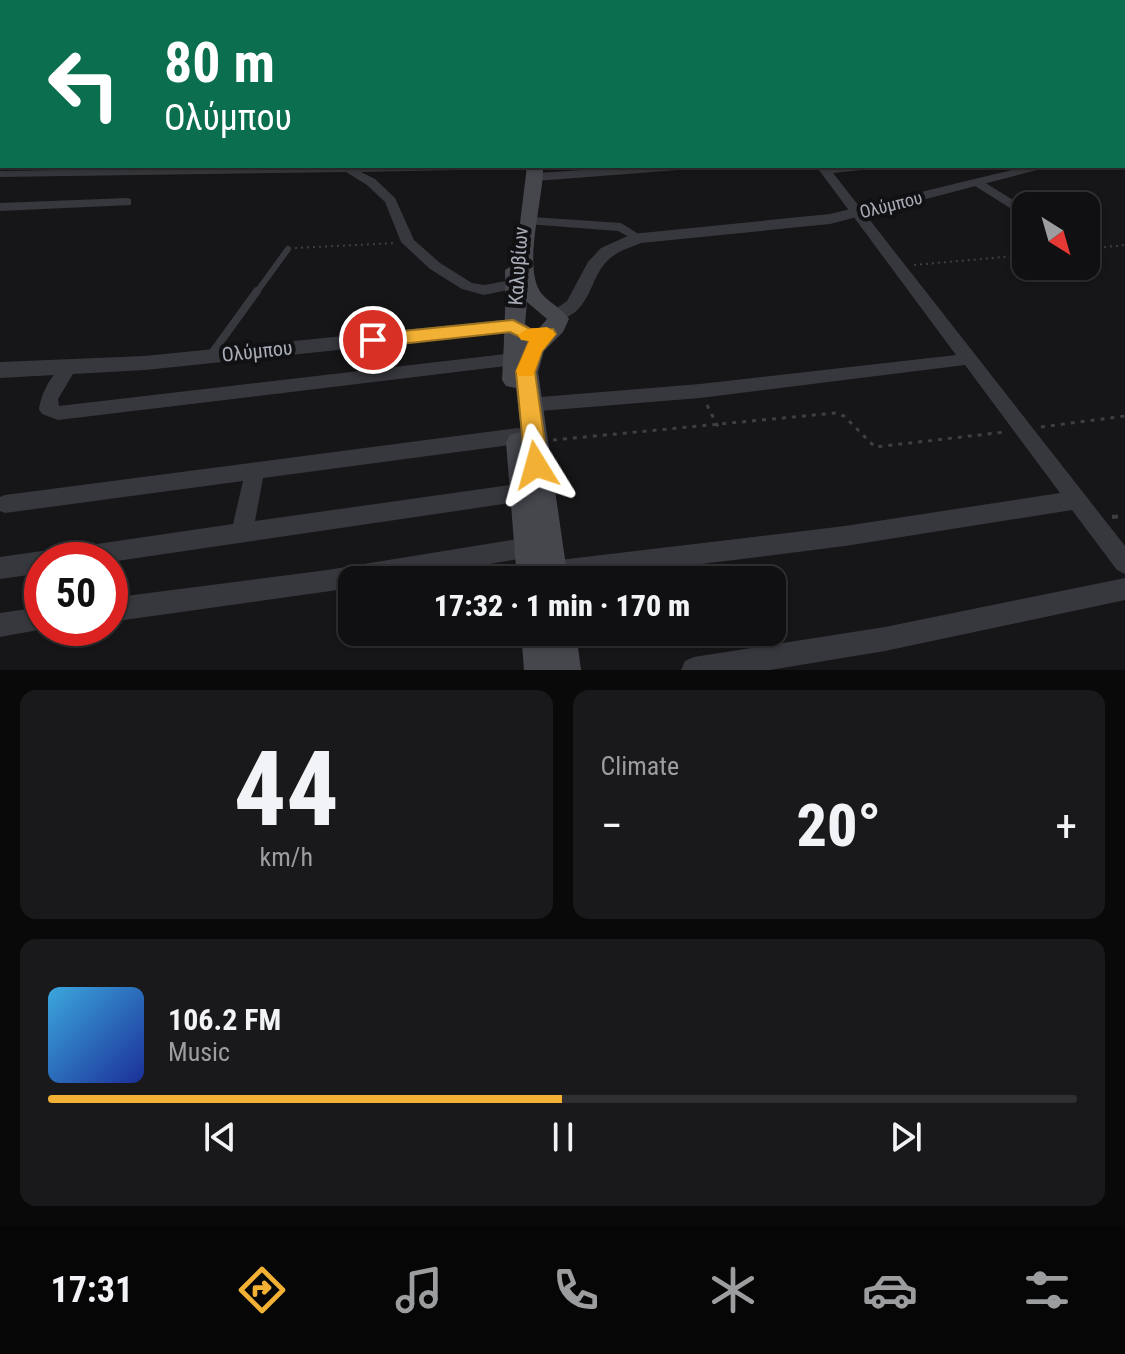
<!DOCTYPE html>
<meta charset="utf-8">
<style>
body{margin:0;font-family:"Roboto Condensed",sans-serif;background:#19191b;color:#f1f3f6;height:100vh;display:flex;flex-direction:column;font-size:30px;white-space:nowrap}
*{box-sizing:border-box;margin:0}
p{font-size:26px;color:#9c9d9f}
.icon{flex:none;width:44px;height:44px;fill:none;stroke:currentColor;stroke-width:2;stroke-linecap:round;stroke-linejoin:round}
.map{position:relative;height:670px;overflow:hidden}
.panel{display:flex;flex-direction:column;gap:20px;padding:20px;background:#09090a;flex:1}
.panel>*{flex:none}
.hud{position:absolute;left:0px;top:0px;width:1126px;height:168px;box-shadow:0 2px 6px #0004,0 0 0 2px #303032;background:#0b6e4f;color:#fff;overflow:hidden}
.needle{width:52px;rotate:143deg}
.tools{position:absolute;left:1012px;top:192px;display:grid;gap:16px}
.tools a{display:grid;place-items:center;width:88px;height:88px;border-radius:16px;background:#101012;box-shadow:0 2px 6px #0004,0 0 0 2px #303032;font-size:40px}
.speed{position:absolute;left:24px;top:542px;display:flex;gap:16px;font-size:40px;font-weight:700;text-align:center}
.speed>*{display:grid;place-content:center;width:104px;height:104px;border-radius:50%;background:#101012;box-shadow:0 2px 6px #0004,0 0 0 2px #303032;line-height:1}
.speed .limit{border:12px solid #d22;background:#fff;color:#111}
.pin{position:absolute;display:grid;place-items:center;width:68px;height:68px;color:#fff;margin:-34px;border:4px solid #fff;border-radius:50%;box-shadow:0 2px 8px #0007}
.me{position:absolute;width:88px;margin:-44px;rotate:352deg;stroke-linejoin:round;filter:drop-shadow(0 0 6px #0008)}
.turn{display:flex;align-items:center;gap:28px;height:168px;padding:0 32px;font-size:36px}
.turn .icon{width:104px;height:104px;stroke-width:2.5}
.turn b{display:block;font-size:56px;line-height:68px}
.big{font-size:60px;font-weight:800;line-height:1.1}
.panel .widget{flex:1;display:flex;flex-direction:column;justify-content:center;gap:12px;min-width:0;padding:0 28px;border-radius:16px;background:#19191b}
.panel .dial{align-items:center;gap:0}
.dial b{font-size:104px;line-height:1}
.song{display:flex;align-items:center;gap:24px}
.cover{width:96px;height:96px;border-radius:12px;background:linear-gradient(135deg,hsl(200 70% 55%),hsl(230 70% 35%))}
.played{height:8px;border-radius:4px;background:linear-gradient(90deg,#f2b134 50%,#303032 50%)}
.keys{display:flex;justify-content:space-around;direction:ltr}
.heat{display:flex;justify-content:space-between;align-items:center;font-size:44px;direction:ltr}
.panel .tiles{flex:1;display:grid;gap:20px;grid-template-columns:1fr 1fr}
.widget:last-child{grid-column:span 2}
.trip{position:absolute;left:338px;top:566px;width:448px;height:80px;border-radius:16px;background:#101012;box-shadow:0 2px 6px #0004,0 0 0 2px #303032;font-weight:800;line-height:80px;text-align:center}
.menu{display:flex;height:128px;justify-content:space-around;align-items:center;background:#060607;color:#9c9d9f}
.menu .icon{width:56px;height:56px}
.menu .active{color:#f2b134}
.menu b{font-size:36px;color:#f1f3f6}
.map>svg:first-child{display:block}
</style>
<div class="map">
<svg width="1125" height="670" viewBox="0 0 1125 670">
<rect width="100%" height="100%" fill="#161618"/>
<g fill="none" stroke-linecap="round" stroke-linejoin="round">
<path stroke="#3d3f44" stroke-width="2" stroke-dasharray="2 4" stroke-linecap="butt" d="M295,248L396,243
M1086,249L1125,245
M914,265L1026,255"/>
<path stroke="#3d3f44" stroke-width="3" stroke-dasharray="4 6" stroke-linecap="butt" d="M707,405L718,427
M1041,427L1125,416
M553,440L835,413L844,416L875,447L1005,432"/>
<path stroke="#3d3f44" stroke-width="4" stroke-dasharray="6 8" stroke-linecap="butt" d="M1112,517L1125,516"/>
<path stroke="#37383d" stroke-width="6" d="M256,293L288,249"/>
<path stroke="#37383d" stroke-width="8" d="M210,356L257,291"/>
<path fill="#37383d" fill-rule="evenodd" d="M0,70H2V73L0,74Z
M2,90V96L0,97V91Z
M1124,121H1125V128H1124Z
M0,143H2V149H0Z
M290,166H515L509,169L361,172L375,179L395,198L414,240L440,263L472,283L484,285L516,279L523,284L521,287L484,295L462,289L430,269L401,242L385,202L367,185L346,172L0,177V171Z
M643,166H697L691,169L536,181L530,177L536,173Z
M816,166H877L871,169L833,173L1125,546V574L1117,570L1072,510L845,546L573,580H543L540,572L543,564L551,561L845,526L1060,493L965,365L700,398L528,412L522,410L519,405L522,400L528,398L700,384L956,355Z
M979,179L1026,208V218L975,186L973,183Z
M127,198L131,199V205L0,211V203Z
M532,217L621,223L645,238L638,242L618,231L527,224L526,221Z
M515,353L523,359L515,365L58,420L42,414L39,409C41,393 56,361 74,365L76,369L58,399L59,406Z
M518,428L525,431L527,436L525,441L518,444L263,478L255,521L524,483L531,486L534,492L531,498L524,501L110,562V560H42V573L0,579V557L42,551L48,554L56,550L233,524L243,481L5,513L0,511V497L5,495Z
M530,537L538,540L541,547L538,554L530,557L397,580H352V588L110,622V598L327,570Z
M1125,578V600L885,651L770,670H681L685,661L694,657L885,627Z
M42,607V628H49L0,637V613Z"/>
<path fill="#37383d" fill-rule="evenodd" d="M1124,102L1125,103V111L1124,110Z
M1124,143H1125V151H1124Z
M1028,166H1052L830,224L641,243C632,247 621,250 613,256C587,275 595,311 557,321L547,315L567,301L588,262L601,248L632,234L830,214Z
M513,319L520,321L523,326L520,331L145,370L0,378V362L145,356Z"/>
<path fill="#45474d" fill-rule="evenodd" d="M527,166H543C544,199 522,266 541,293C549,303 561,307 569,319L563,332L544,351L538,372L568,580H517L506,442L510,435L521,432L516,388L506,386L502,380C504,342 506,308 505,270L515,264ZM527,302L547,319L536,332L525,324Z
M521,632H576L581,670H524Z"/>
</g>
<linearGradient id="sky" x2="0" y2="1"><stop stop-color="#0c0c0d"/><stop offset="0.43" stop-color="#363c48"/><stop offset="1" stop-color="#363c48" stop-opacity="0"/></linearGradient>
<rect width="1125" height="163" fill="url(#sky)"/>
<path fill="#f2b134" stroke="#9d7322" stroke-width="2" d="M513,320L530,329H553L556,334L542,351L535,372L548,465L544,472L536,474L529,472L525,465L516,372L529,341L510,332L373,347L364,340L373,334Z"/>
<path fill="#f59e0b" d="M547,327L556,334L542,351L533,376H519L516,371L529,341L521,340L518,335L527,329Z"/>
<g text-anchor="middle" stroke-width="8" stroke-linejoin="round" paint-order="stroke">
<g font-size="18" fill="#a8adb8" stroke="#111113">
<text transform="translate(891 205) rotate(-14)" y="6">Ολύμπου</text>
</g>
<g font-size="20" fill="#a8adb8" stroke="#111113">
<text transform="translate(518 266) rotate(-86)" y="7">Καλυβίων</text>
<text transform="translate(257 351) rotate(-6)" y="7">Ολύμπου</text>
</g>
</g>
</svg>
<div class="tools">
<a><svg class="needle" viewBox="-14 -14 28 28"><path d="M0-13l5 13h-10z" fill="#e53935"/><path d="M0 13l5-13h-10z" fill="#9c9d9f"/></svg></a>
</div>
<div class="speed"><div class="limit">50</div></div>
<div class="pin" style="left:373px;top:340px;background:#d93025"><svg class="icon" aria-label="arrive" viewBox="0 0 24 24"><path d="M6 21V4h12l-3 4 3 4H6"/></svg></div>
<svg class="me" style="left:536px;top:465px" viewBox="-20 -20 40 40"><path d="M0-17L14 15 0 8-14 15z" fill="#f2b134" stroke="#fff" stroke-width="4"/></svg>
<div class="trip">17:32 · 1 min · 170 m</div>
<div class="hud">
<div class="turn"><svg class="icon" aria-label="left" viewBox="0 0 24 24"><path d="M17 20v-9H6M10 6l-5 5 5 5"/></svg><div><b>80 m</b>Ολύμπου</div></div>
</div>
</div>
<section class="panel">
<div class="tiles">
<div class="widget dial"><b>44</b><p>km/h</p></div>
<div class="widget"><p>Climate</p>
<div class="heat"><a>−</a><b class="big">20°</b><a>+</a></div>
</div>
<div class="widget">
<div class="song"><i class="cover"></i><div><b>106.2 FM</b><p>Music</p></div></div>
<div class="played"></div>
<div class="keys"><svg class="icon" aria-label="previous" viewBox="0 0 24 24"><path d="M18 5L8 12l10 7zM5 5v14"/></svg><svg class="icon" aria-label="pause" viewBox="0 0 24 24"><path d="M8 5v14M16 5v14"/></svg><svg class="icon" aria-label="next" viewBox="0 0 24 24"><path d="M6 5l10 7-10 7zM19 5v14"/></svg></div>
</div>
</div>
</section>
<nav class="menu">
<b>17:31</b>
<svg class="icon active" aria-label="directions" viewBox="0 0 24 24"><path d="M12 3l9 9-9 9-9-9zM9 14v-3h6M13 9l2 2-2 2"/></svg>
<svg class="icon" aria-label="music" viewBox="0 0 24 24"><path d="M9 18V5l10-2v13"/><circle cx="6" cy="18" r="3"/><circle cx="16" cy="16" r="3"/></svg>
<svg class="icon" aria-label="phone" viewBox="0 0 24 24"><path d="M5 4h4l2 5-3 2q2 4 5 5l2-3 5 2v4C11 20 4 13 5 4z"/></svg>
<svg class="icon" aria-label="climate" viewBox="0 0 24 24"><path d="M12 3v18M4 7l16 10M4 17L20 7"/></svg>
<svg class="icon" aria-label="car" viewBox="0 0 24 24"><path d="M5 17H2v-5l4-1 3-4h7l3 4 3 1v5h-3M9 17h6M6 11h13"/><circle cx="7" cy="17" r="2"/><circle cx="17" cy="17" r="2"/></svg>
<svg class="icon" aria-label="filters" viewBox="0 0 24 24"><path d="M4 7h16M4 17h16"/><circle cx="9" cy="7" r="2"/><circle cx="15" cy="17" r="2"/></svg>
</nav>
